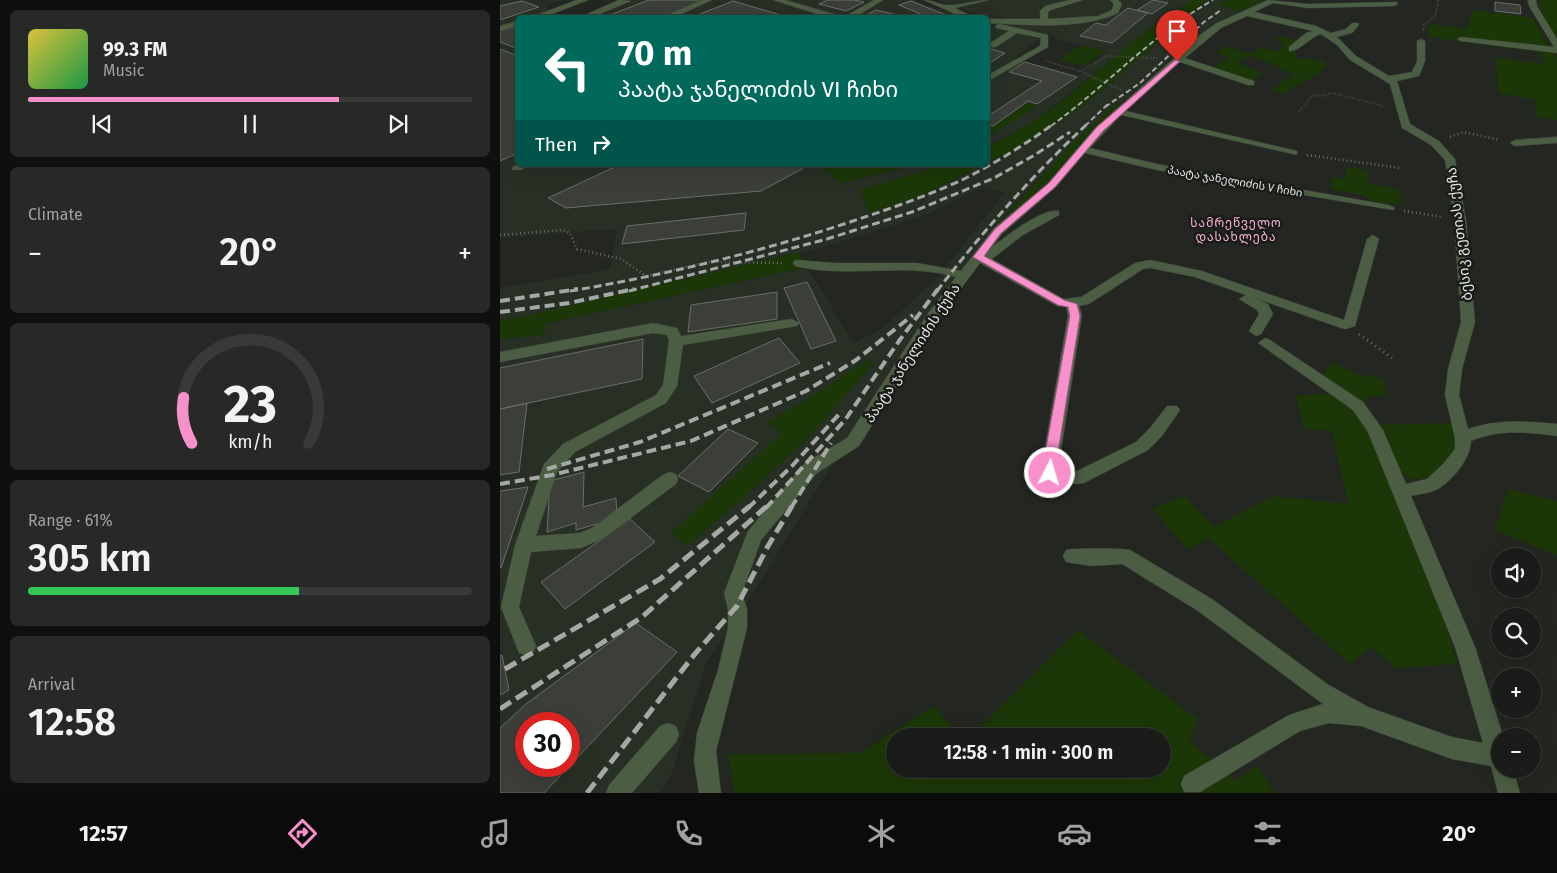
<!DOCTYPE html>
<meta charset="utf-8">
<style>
body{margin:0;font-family:"Fira Sans","Noto Sans Georgian",sans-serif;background:#272926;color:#f1f3f6;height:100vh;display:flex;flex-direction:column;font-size:19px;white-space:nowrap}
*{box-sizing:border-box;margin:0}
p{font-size:16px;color:#9fa1a2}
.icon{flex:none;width:28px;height:28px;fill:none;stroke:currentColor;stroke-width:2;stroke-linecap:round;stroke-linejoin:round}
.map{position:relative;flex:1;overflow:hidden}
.sheet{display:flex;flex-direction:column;gap:10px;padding:10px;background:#0e0f0e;width:500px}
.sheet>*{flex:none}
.hud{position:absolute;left:15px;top:15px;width:475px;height:152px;border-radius:8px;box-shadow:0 5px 20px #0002,0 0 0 1px #383a38;background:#00695c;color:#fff;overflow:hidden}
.tools{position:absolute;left:991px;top:548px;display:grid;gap:10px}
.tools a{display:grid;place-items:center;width:50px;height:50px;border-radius:50%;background:#1a1c19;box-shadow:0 5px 20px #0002,0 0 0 1px #383a38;font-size:25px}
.speed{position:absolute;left:15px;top:712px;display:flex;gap:10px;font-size:25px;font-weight:700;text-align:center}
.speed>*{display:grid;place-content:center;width:65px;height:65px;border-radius:50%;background:#1a1c19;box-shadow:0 5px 20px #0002,0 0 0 1px #383a38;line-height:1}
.speed .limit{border:8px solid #d22;background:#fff;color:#111}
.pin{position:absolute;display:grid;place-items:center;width:42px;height:42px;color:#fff;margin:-51px -21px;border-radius:50% 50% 50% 0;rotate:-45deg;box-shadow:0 0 5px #0007}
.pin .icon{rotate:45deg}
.me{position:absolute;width:55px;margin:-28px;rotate:5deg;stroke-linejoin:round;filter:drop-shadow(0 0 4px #0008)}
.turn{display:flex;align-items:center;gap:18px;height:105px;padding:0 20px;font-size:22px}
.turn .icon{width:65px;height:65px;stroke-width:2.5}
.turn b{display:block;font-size:35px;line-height:42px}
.then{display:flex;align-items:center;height:48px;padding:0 20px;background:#0003;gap:10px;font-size:19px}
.big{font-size:38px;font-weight:600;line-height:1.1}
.sheet .card{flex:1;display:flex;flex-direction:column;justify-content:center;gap:8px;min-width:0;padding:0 18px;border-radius:8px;background:#272926}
.sheet .dial{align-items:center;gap:0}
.dial svg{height:130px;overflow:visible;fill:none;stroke:#383a38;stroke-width:7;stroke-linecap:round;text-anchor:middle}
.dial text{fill:#f1f3f6;stroke:none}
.song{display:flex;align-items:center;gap:15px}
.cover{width:60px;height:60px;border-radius:8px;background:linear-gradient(135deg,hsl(50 70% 55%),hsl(140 70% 35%))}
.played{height:5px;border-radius:2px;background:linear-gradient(90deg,#f890cc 70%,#383a38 70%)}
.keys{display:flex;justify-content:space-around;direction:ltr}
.heat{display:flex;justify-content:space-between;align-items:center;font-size:28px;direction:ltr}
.charge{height:8px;border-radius:4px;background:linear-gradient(90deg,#34c759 61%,#383a38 0)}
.trip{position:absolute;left:386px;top:728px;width:285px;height:50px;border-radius:25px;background:#1a1c19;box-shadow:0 5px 20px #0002,0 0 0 1px #383a38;font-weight:600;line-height:50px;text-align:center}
.tab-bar{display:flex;height:80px;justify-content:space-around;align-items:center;background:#0a0b0a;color:#9fa1a2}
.tab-bar .icon{width:35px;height:35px}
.tab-bar .selected{color:#f890cc}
.tab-bar b{font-size:22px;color:#f1f3f6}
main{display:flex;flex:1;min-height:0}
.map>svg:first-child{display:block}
</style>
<main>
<section class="sheet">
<div class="card">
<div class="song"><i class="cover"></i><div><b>99.3 FM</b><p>Music</p></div></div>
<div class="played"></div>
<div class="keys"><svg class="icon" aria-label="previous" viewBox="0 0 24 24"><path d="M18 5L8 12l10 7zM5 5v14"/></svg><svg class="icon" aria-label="pause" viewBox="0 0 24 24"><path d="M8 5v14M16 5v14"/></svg><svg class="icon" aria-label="next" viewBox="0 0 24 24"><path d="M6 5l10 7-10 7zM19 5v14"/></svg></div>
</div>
<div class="card"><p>Climate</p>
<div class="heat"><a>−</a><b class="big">20°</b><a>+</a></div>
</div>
<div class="card dial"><svg viewBox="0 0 100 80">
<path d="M14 69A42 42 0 1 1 86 69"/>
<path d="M14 69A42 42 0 0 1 9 41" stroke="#f890cc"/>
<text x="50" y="56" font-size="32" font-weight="700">23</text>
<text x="50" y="72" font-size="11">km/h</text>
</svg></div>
<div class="card"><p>Range · 61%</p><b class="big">305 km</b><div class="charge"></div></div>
<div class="card"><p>Arrival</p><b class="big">12:58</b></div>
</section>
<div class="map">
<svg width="1057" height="793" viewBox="0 0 1057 793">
<rect width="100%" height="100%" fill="#232621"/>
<path fill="#282f25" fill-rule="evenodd" d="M0,0H62L45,6L50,8L45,10L68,17L18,18V165H320L341,183L418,165H445L360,190L370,213L423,195L483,165H488V163L524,145L582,106L620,76L664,35L707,0H726L718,5L739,12L713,24L683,48L620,104L619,102L533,184L491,231L452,283L336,459L247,603L206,663L171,776L161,793H0V339L44,335L47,323L307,267L354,343L384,327L437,278L504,193L484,186L429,214L324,247L21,317L0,320V288L110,269L117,229L0,238ZM373,363L310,436L239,502L172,533L282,434L267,422ZM26,724H69V766H26Z
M133,0H414L461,17L83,18L123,6Z
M437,0H692L645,33L528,126L488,146V137L528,104L493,127L488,125V26L540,39L513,59L580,75L607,51L560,40L551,35L506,25Z"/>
<path fill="#1b3707" d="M692,0H707C677,24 650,50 621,75C581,110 535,139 488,163V146C565,113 619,42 692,0Z
M726,0H765L739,12L718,5Z
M1040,0H1057V40L1040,8Z
M973,10L1033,18L1048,45L1057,57V120L1035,117L1036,100L998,93L996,57L1044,64L1041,53L929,37V24L967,29Z
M781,36L804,43L795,51L798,59L823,60L826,66L816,75L782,94L771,90L794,74L777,68L779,66L749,56L738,63L763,73L749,82L711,68L729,58L716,53L726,46L751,54L761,47L776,52L786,44L774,40Z
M581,45L605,51L584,66L559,60Z
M618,102L620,104L542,188L491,231L575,141Z
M528,103L537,106L488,137V125L493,127Z
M320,165H418L341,183Z
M445,165H483L423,195L370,213L360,190Z
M846,167L867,170L868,184L900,189L902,205L871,201L867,196L831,189V177L846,179Z
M299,252L307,267L47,323L44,335L0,339V320L21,317Z
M368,360L374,363L310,436L239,502L187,546L171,533L281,434L267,422L306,400Z
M832,362L857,374L883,378L887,396H868L865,408L821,377Z
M834,393L856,410L870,427L947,627L957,664L896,668L871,647L850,664L708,538L688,550L652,508L685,496L714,527L773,496L848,504L832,431L804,429L796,396Z
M951,423L958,443C948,465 925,494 900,471C891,463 883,436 877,425Z
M1008,489L1057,501V555L995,530Z
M578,630L699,720L689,740L735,781L757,765L774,793H234L228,754L360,753L434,706L460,736H395V769H662V736H471Z"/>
<path fill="#3b3e39" stroke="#6a6e68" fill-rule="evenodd" d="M149,0H199L203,1L160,18H102Z
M328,0H354L364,2L346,11L319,4Z
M653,0L668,3L652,14L637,10Z
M22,1L39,7L0,20V6Z
M233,1L291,18H190Z
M411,1L446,15L430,18L399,5Z
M995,2L1020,5L1021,14L995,11Z
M628,8L648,13L612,43L580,36L596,23L606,25Z
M376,10L406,17L360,18Z
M18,25V49L0,42V31Z
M488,48L505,53L488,64Z
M0,49L18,56V153L0,161Z
M525,62L577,77L537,104L528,101L493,126L488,124V116L542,81L509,72Z
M119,165H302V169L261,191L66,208L48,198Z
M246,213L244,230L122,244L127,226Z
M307,282L336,341L311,349L284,288Z
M277,292V319L188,332L191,305Z
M279,338L300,363L212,403L194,376Z
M143,339L142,379L0,409V368Z
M27,403L19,472L0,475V409Z
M228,429L258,443L209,492L178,476Z
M84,472L83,507L116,498L117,518L76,530V523L47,532L50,481Z
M28,487L1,568H0V491Z
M130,519L155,542L65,609L41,582Z
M136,623L177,652L44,793H0V728L26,704ZM26,724H69V766H26Z
M2,655L9,690L0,695V656Z"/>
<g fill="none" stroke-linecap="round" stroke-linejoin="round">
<g stroke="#3e413c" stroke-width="1">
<path id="minor" d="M77,0H88L42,18H29Z
M119,0L131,1L90,18H78Z
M202,0H212L173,18H161Z
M273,0H285L344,17L374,0H383L354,18H330Z
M424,0C433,0 440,5 448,5C458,6 476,0 489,0L455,8L476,18H464Z
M570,0H583L551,10L548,12V19L598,16L612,10L614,4L610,0H618L622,4L618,13C582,30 527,25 488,23V19H540V11L545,6Z
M768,0L808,4L897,2L898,4L894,6L808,8L773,3L754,12L816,26L831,33L846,29L852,23H858L859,25L852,33L837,37L856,56L889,76L912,72L917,61V41L921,39L925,41V61L919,76L897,81L910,124L939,141L955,159L966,220L975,322L962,369L959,395L968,429C998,419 1026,421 1057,424V436C1028,432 999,429 971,441C971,458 953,480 938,489C931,493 919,494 911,496L975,647L1003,736H1000V769H1013L1020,793H998L991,766L952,759L861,726L829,723L800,731L700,792H684L681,784L684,776L789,715L823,704L698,611L622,564L592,566L566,562L563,556L566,550C573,548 623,548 630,550L712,599L827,684L868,707L952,737L983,743L955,647L868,432L853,410L758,343L765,338L770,340L863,402L883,430L906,484L927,479L943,464L955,449V438L945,395L948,369L961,322L954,220L945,160L931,145L902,128L890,84L850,60L837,45L821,34C810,37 799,52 789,51V47L806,33L813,31L747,16L721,28L685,58L754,81V85H748L680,62L626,111L797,151V155L621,115L590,148L657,164L889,205L895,208L893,210L657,170L585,153L556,187L502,234L492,247C505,237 543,207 559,211V215L523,235L492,259L564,299L581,297L635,263L650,260L702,271L844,320L867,239L873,235L879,239L855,326L846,329L841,328L755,298L768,304L773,314L761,334L756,336L749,331L759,314L757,310L739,299L746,295L695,277L650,268L643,269L589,304L579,306L582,315L558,470L575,472L636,442L650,428L667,406H677L680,410L662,436L648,450L584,483L564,485L544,478L542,465L568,315L566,307L557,306L480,263L439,318L359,446L317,473L261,540L242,593L247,609V628L216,751L221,793H199L194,761L197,733L218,670L228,628V609L224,593L248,531L305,463L347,438L429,312L456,277C403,262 348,279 295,266L293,263L295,260L336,263H417L461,271L494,228L548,183L596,127L700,35L715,24Z
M1028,0H1036L1037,6L1057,39V53L961,41L957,39L961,37L1054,47L1029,6Z
M18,21V26L0,31V26Z
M499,24L548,35V47L488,81V75L540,46L541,38L517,33L496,47H490V43L509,31L496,28L495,26Z
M1057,137V143L1015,146L1010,143L1015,140Z
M18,164V165H29L21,170H13L12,168Z
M292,319L299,323L297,326L183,345L177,386L166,403L75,452L57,472L36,536L80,533L92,528L164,474L170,472L176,474L178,479L176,484L104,538L81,548L31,552L19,607L36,646L33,653L26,655L19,653L1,607L15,545L44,464L63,444L156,395L163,385L169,341L167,335L153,333L0,362V352L153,323L177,328L181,336Z
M168,723L176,726L179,734L176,742L132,793H106L109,785L160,726Z"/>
</g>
<path stroke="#696c68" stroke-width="2" stroke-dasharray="0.5 2" stroke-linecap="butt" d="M923,30L924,25L936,15L938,0
M546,61L579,71L622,90
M580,71L607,56L657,58
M799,112L813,95L822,96L832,93L884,106"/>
<path stroke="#696c68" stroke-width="2.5" stroke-dasharray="1 3" stroke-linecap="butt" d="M950,137L963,132L1000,140
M807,155L900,168
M904,211L943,217
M0,235L62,230L70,233L77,249L121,259L146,276L208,262L284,263"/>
<path stroke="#696c68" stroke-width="3" stroke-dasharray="1 4" stroke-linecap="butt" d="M859,334L892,358"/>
<use href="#minor" fill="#4b5d42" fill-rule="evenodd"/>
<path stroke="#a5a8a4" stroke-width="2" stroke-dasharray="5.5 3" stroke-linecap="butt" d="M605,107L640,83L704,22L721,10
M551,126C606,86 653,34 713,0
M585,126L609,103"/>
<path stroke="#a5a8a4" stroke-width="3" stroke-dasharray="8 4" stroke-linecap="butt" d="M70,291C166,275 260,252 353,221C389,209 427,196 462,180C494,164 524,145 552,125
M129,291L327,239L412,212L494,178L533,156L570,132
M437,291C482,232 533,175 586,125"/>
<path stroke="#a5a8a4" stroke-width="4" stroke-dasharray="10 5" stroke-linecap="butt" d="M0,301L78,289
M0,312L69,303L134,289
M47,469L140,442L330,363
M0,484L52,475L191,441L306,391L356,360L413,315
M248,508L292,466L342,411
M266,508L345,420L399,341L438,289
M291,508L331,443"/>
<path stroke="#a5a8a4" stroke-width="5" stroke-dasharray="13 6" stroke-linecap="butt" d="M5,669L160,579L250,506
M0,709L142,617L267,506
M87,793L194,655L237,606L268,546L292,506"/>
</g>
<path fill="#f890cc" stroke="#a15e85" d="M675,60L680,61L603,131L555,187L501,233L484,256L564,300L577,304L580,316L556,465V473L550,478L546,476L543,465L570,316L568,307L558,305L473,257L495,229L549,183L597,127Z"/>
<g text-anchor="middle" stroke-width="5" stroke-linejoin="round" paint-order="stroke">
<g font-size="11" fill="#e5e8e4" stroke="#191c18">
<text transform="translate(735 181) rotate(10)" y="4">პაატა ჯანელიძის V ჩიხი</text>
</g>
<g font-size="12" letter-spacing="1" fill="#fcb2da" stroke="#191c18">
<text x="736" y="227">სამრეწველო<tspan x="736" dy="14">დასახლება</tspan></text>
</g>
<g font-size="14" fill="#e5e8e4" stroke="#191c18">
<text transform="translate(959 234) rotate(-97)" y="5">ბესიკ გეთიას ქუჩა</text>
<text transform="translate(412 353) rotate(-57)" y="5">პაატა ჯანელიძის ქუჩა</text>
</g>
</g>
</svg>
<div class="tools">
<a><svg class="icon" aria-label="sound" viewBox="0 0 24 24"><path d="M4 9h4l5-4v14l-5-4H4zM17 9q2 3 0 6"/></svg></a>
<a><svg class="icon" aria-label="search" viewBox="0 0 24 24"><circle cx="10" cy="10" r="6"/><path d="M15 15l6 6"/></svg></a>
<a>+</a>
<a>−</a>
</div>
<div class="speed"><div class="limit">30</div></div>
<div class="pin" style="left:677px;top:61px;background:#d93025"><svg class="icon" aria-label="arrive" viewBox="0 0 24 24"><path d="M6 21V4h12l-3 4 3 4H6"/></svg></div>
<svg class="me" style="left:550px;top:473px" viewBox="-20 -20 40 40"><circle r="17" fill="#f890cc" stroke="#fff" stroke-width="3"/><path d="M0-11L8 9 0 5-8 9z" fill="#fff"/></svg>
<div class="trip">12:58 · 1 min · 300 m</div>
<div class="hud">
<div class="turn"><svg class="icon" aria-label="left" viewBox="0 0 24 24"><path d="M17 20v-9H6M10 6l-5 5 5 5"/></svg><div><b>70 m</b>პაატა ჯანელიძის VI ჩიხი</div></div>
<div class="then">Then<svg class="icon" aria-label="right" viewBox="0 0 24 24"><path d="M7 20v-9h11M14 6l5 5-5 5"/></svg></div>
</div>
</div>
</main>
<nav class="tab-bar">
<b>12:57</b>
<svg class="icon selected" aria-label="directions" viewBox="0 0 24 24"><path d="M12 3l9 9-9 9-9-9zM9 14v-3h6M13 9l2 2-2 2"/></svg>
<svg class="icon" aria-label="music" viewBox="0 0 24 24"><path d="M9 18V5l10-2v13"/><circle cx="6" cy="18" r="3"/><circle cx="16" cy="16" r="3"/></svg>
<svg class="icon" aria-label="phone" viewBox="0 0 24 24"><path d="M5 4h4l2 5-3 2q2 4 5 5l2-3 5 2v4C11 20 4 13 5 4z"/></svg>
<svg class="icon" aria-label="climate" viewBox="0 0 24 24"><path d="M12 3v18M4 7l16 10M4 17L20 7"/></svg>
<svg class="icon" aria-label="car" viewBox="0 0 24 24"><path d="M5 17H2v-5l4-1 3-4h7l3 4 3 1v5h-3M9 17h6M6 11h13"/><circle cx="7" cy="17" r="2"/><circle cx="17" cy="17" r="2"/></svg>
<svg class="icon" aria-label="filters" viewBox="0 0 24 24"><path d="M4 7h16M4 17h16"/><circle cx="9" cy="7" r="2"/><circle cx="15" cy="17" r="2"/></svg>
<b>20°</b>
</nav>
